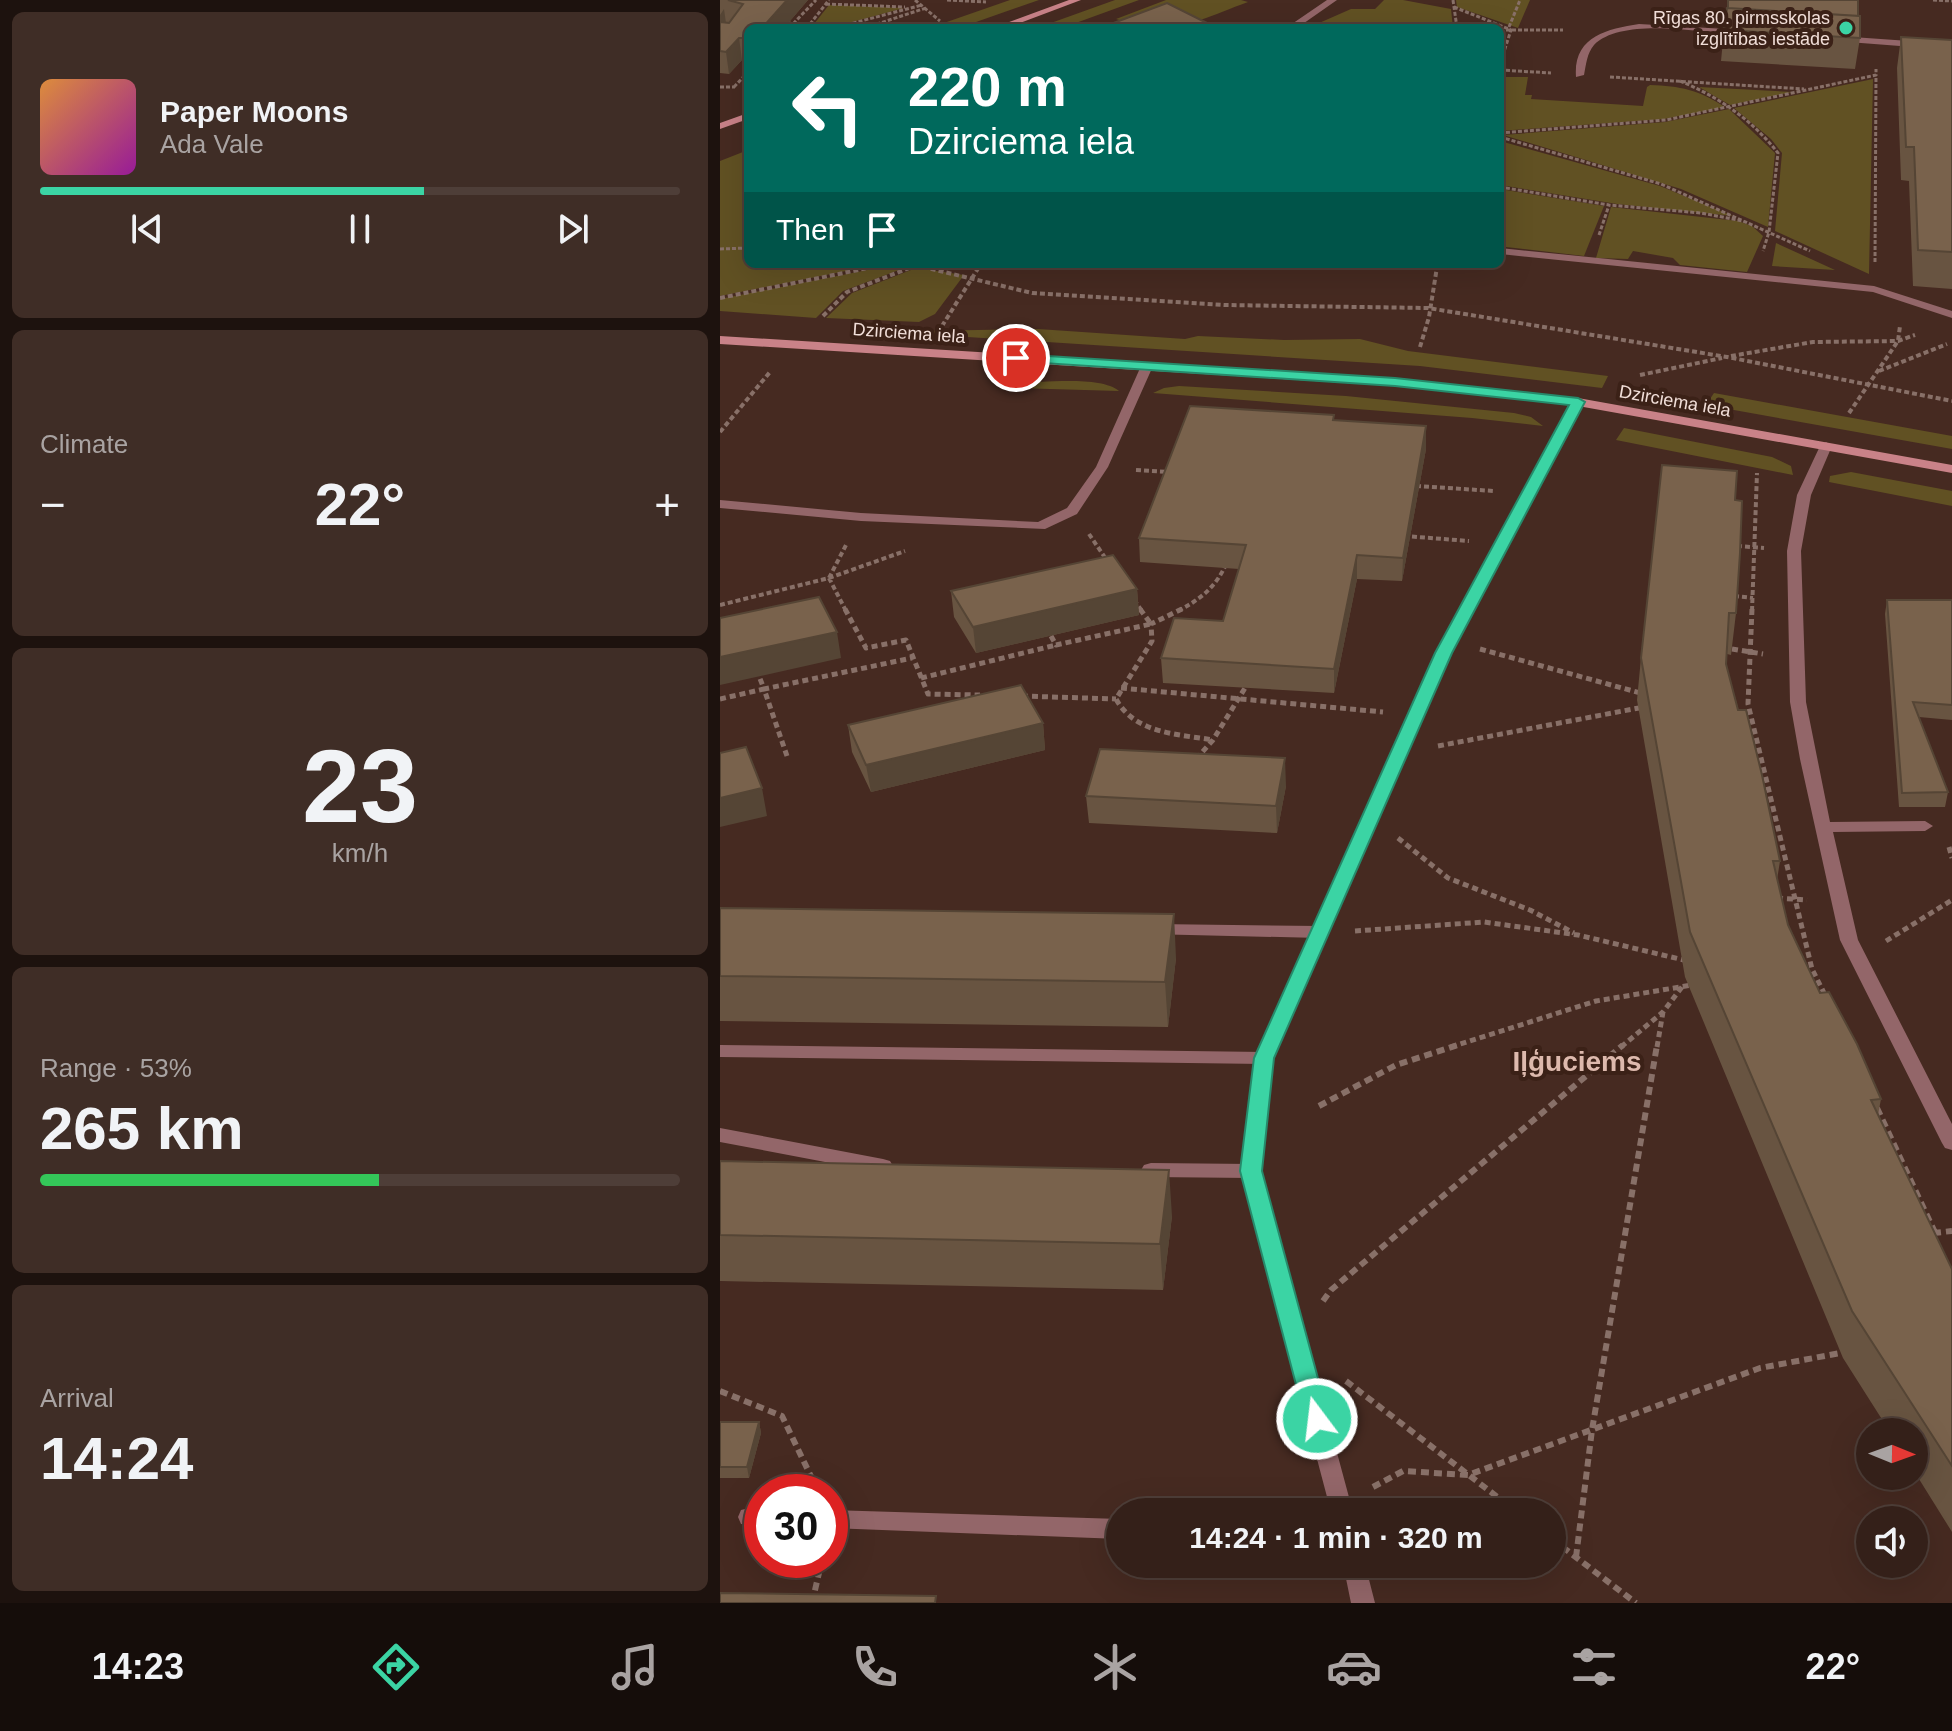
<!DOCTYPE html>
<meta charset="utf-8">
<style>
body{margin:0;font-family:Arial,sans-serif;background:#3f2d26;color:#f1f3f6;height:100vh;display:flex;flex-direction:column;font-size:30px;white-space:nowrap}
*{box-sizing:border-box;margin:0}
p{font-size:26px;color:#a9a3a2}
.icon{flex:none;width:44px;height:44px;fill:none;stroke:currentColor;stroke-width:2;stroke-linecap:round;stroke-linejoin:round}
.map{position:relative;flex:1;overflow:hidden}
.side{display:flex;flex-direction:column;gap:12px;padding:12px;background:#1d120e;width:720px}
.side>*{flex:none}
.top-card{position:absolute;left:24px;top:24px;width:760px;height:244px;border-radius:12px;box-shadow:0 8px 32px #0002,0 0 0 2px #4e3e38;background:#00695c;color:#fff;overflow:hidden}
.needle{width:52px;rotate:91deg}
.fabs{position:absolute;left:1136px;top:1418px;display:grid;gap:16px}
.fabs a{display:grid;place-items:center;width:72px;height:72px;border-radius:50%;background:#342019;box-shadow:0 8px 32px #0002,0 0 0 2px #4e3e38;font-size:40px}
.speed{position:absolute;left:24px;top:1474px;display:flex;gap:16px;font-size:40px;font-weight:700;text-align:center}
.speed>*{display:grid;place-content:center;width:104px;height:104px;border-radius:50%;background:#342019;box-shadow:0 8px 32px #0002,0 0 0 2px #4e3e38;line-height:1}
.speed .limit{border:12px solid #d22;background:#fff;color:#111}
.pin{position:absolute;display:grid;place-items:center;width:68px;height:68px;color:#fff;margin:-34px;border:4px solid #fff;border-radius:50%;box-shadow:0 2px 8px #0007}
.me{position:absolute;width:88px;margin:-44px;rotate:345deg;stroke-linejoin:round;filter:drop-shadow(0 0 6px #0008)}
.turn{display:flex;align-items:center;gap:28px;height:168px;padding:0 32px;font-size:36px}
.turn .icon{width:104px;height:104px;stroke-width:2.5}
.turn b{display:block;font-size:56px;line-height:68px}
.then{display:flex;align-items:center;height:76px;padding:0 32px;background:#0003;gap:16px;font-size:30px}
.big{font-size:60px;font-weight:600;line-height:1.1}
.side .widget{flex:1;display:flex;flex-direction:column;justify-content:center;gap:12px;min-width:0;padding:0 28px;border-radius:12px;background:#3f2d26}
.side .dial{align-items:center;gap:0}
.dial b{font-size:104px;line-height:1}
.song{display:flex;align-items:center;gap:24px}
.cover{width:96px;height:96px;border-radius:12px;background:linear-gradient(135deg,hsl(30 70% 55%),hsl(300 70% 35%))}
.played{height:8px;border-radius:4px;background:linear-gradient(90deg,#3bd4a4 60%,#4e3e38 60%)}
.keys{display:flex;justify-content:space-around;direction:ltr}
.heat{display:flex;justify-content:space-between;align-items:center;font-size:44px;direction:ltr}
.charge{height:12px;border-radius:6px;background:linear-gradient(90deg,#34c759 53%,#4e3e38 0)}
.trip{position:absolute;left:386px;top:1498px;width:460px;height:80px;border-radius:40px;background:#342019;box-shadow:0 8px 32px #0002,0 0 0 2px #4e3e38;font-weight:600;line-height:80px;text-align:center}
.dock{display:flex;height:128px;justify-content:space-around;align-items:center;background:#150d0a;color:#a9a3a2}
.dock .icon{width:56px;height:56px}
.dock .on{color:#3bd4a4}
.dock b{font-size:36px;color:#f1f3f6}
main{display:flex;flex:1;min-height:0}
.map>svg:first-child{display:block}
</style>
<main>
<section class="side">
<div class="widget">
<div class="song"><i class="cover"></i><div><b>Paper Moons</b><p>Ada Vale</p></div></div>
<div class="played"></div>
<div class="keys"><svg class="icon" aria-label="previous" viewBox="0 0 24 24"><path d="M18 5L8 12l10 7zM5 5v14"/></svg><svg class="icon" aria-label="pause" viewBox="0 0 24 24"><path d="M8 5v14M16 5v14"/></svg><svg class="icon" aria-label="next" viewBox="0 0 24 24"><path d="M6 5l10 7-10 7zM19 5v14"/></svg></div>
</div>
<div class="widget"><p>Climate</p>
<div class="heat"><a>−</a><b class="big">22°</b><a>+</a></div>
</div>
<div class="widget dial"><b>23</b><p>km/h</p></div>
<div class="widget"><p>Range · 53%</p><b class="big">265 km</b><div class="charge"></div></div>
<div class="widget"><p>Arrival</p><b class="big">14:24</b></div>
</section>
<div class="map">
<svg width="1232" height="1603" viewBox="0 0 1232 1603">
<rect width="100%" height="100%" fill="#462a21"/>
<path fill="#615123" d="M290,0H319L239,28L221,24Z
M395,0H419L342,28H317Z
M446,0H521L528,2C476,21 452,38 396,19Z
M664,0H683L731,9L733,28L590,27L631,9H655Z
M736,0H810L798,28L737,7Z
M109,5L184,8L121,25L94,24Z
M783,77H808L805,95H812L811,99L923,106L927,87L930,85C960,86 979,90 1005,107L944,119L780,131V82Z
M1153,79L1149,274L1055,231L1062,153L1051,139L1014,108Z
M979,87L1072,92L1010,105Z
M1009,109L1055,153L1048,227L961,189L783,135L945,122Z
M780,141L940,186L1013,216L897,204L780,185Z
M28,150V264H161L0,296V161Z
M780,189L884,206L864,256L786,247L780,244Z
M891,207L1018,221L1032,226L1043,236L1027,272L960,265L953,258L913,251L908,259L876,258Z
M1056,243L1115,270L1052,266Z
M173,265L187,267L123,291L96,318L0,311V299Z
M196,268L244,275L215,314L199,322L106,318L132,293Z
M318,329L465,339L478,336L564,340L640,339L688,351L888,376L882,388L700,366L201,334L203,331Z
M295,383C320,383 380,375 399,391L293,388Z
M459,386L626,396L794,413L811,417L823,426L752,418L433,393L444,388Z
M994,393L1232,436V449L986,405Z
M904,428L1052,457L1071,466L1073,475L896,440Z
M1131,472L1232,491V506L1109,482L1110,476Z"/>
<g fill="none" stroke-linecap="round" stroke-linejoin="round">
<path stroke="#887068" stroke-width="3" stroke-dasharray="4 2" stroke-linecap="butt" d="M195,0L220,21
M227,0L266,2
M733,0L737,28
M1213,0L1232,1
M106,4L185,7
M734,7L791,30L780,64
M61,23L126,25L202,5
M90,24L109,0
M789,27L800,0
M69,28L96,0
M145,28L206,8
M780,30H843
M780,70L831,73
M890,77L1084,89
M960,81C999,97 1032,120 1058,153L1049,232L1043,251
M0,87H15
M14,87L28,72
M780,133L946,120L1156,75V69
M780,137L941,184L1090,251
M780,187L889,205L981,213L1023,221
M879,235L889,205
M0,249L28,248
M1155,262L1156,75
M187,264L213,269
M143,269L168,264
M187,269L195,266
M258,269L261,264
M717,269L718,264"/>
<path stroke="#887068" stroke-width="4" stroke-dasharray="5 3" stroke-linecap="butt" d="M203,267L312,293L504,305L708,308L1007,357L1232,401
M0,298L153,267
M103,316L127,292L192,267
M222,326L259,267
M700,347L709,317L717,267
M1011,356L1093,342L1178,341L1195,335
M1159,371L1227,344
M920,375L1002,358
M1129,413L1178,341L1180,326
M0,432L50,372
M416,470L450,472
M696,486L774,491
M369,534L388,562
M684,536L749,541
M1017,546L1044,548
M109,578L126,611
M109,578L126,545
M1014,596L1033,598
M414,600L422,611
M0,605L109,578L185,551
M458,611C481,599 497,586 507,562
M1032,611L1037,473"/>
<path stroke="#887068" stroke-width="5" stroke-dasharray="6 4" stroke-linecap="butt" d="M125,609L146,648L186,640L208,694L260,695
M462,609L431,624L432,641L396,699C415,734 458,734 493,740
M1032,609L1028,704L1092,969L1106,997
M331,636L336,645L431,624L420,609
M760,649L924,694
M1012,649L1043,654
M201,678L336,645
M401,688L663,712
M302,696L396,699
M0,699L44,689L39,676
M718,746L924,707
M67,756L44,689L192,658
M476,759L493,740L525,688
M678,838L728,878L810,910L854,933
M1229,847L1232,858
M1057,898L1087,900
M635,931L764,922L858,935L968,961
M1166,941L1232,900
M731,1047L876,1001L972,985
M901,1047L943,1012L962,987
M937,1047L943,1012"/>
<path stroke="#887068" stroke-width="6" stroke-dasharray="8 5" stroke-linecap="butt" d="M599,1106L676,1065L738,1045
M1157,1108L1217,1237
M1213,1233L1232,1231
M603,1301L611,1290L903,1045
M626,1381L797,1512
M0,1391L62,1416L98,1491
M653,1487L683,1471L748,1475L1040,1368L1126,1352
M832,1539L916,1603
M856,1557L872,1430L937,1045
M92,1603L102,1560"/>
<path fill="#936669" fill-rule="evenodd" d="M607,0H617L577,28H566Z
M919,24L1023,30L1028,33L1023,36C985,33 903,16 874,45C867,53 866,65 864,75L856,77C853,37 886,29 919,24Z
M1118,36L1232,44V50L1115,41V37Z
M780,248L1154,286L1232,311V318L1153,292L780,254Z
M427,362L433,366L388,467L357,514L325,529L141,521L0,508V500L141,513L318,522L347,508L376,467L421,366Z
M1106,442L1112,446L1091,495L1081,551L1086,702L1110,822L1205,821L1213,826L1205,831L1113,832L1138,940L1232,1124V1150L1225,1148L1222,1143L1120,940L1080,759L1070,702L1067,551L1077,495L1100,446Z
M434,924L600,926L609,932L600,938L428,934L425,930Z
M0,1045L544,1052L550,1054L553,1058L550,1062L544,1064L0,1057Z
M0,1128L163,1159L170,1161L173,1166L170,1171L163,1173L0,1142Z
M431,1163L531,1164L538,1166L541,1171L538,1176L531,1178L431,1177L424,1175L421,1170L424,1165Z
M621,1497L629,1499L632,1506L629,1512H583L586,1505Z
M29,1508H42V1526L21,1524L18,1517L21,1510Z
M110,1510L400,1519V1539L110,1528Z"/>
<path fill="#936669" fill-rule="evenodd" d="M858,398L864,402L730,653L553,1058L541,1171L633,1512H611L521,1171L535,1058L716,653L852,402Z
M623,1564H645L655,1603H631Z"/>
<path fill="#c98288" fill-rule="evenodd" d="M349,0H361L287,28H273Z
M28,113V119L0,129V123Z
M0,336L675,378L858,398L1232,465V473L858,406L675,386L0,344Z"/>
</g>
<path fill="#685441" d="M0,0H88L64,28H28V60H22L9,74L0,73Z
M1138,16L1140,38L1135,69L1001,61L1004,30Z
M1181,37L1232,40V289L1193,286L1189,181L1181,180L1177,68Z
M614,420L706,449L682,581L637,579L614,693L443,683L441,658L503,621L519,569L420,562L419,538Z
M1015,500L1016,613L1011,655L1007,654L1006,664L1060,861L1057,880L1068,925L1100,993L1161,1099L1158,1115L1232,1269V1532L1194,1471V1432H1170L1123,1358L965,977L917,700L921,658Z
M417,589L419,615L256,653L234,617L231,591Z
M1167,600H1232V720L1199,717L1228,792L1225,807H1179L1165,614Z
M323,723L325,750L151,792L132,752L128,725Z
M566,786L557,833L369,823L366,796Z
M0,908L456,958L448,1027L0,1021Z
M0,1161L452,1216L443,1290L0,1281Z
M0,1422H39L41,1433L29,1478H0Z"/>
<path fill="#554535" d="M67,0H88L64,28H42Z
M4,9L7,30L0,42V15Z
M19,38L22,60L9,74L6,52Z
M706,426V449L682,581L683,558Z
M637,555V579L614,693V669Z
M417,589L419,615L256,653L253,627Z
M117,632L121,658L0,685V657Z
M323,723L325,750L151,792L146,765Z
M565,758L566,786L557,833L556,806Z
M42,788L47,816L0,827V798Z
M454,914L456,958L448,1027L445,982Z
M449,1170L452,1216L443,1290L440,1244Z
M39,1422L41,1433L29,1478L27,1467Z"/>
<path fill="#79624c" stroke="#554535" stroke-width="2" d="M8,0H67L42,28H28V38H19L6,52L0,51V22L9,23L23,4Z
M1008,0H1138V16L1008,8Z
M447,3L497,28H380Z
M1007,8L1140,16V38L1004,30Z
M1181,37L1232,40V252L1198,250L1194,147H1186Z
M470,406L614,415L613,420L706,426L683,558L637,555L614,669L441,658L454,618L503,621L526,545L419,538Z
M942,465L1017,471L1015,500L1022,501L1020,553L1016,613H1009L1006,664L1018,710H1026L1042,775L1060,861H1053L1068,925L1100,993L1109,992L1137,1044L1161,1099L1151,1100L1232,1269V1466L1132,1311L970,932L921,658Z
M393,555L417,589L253,627L231,591Z
M99,597L117,632L0,657V618Z
M1167,600H1232V705L1193,702L1228,792L1182,793Z
M301,685L323,723L146,765L128,725Z
M26,747L42,788L0,798V753Z
M380,749L565,758L556,806L366,796Z
M0,908L454,914L445,982L0,976Z
M0,1161L449,1170L440,1244L0,1235Z
M0,1422H39L27,1467H0Z
M0,1593L216,1596L215,1603H0Z"/>
<path fill="#3bd4a4" stroke="#268a6b" stroke-width="2" d="M296,354L675,378L858,398L865,402L732,653L554,1058L542,1171L609,1419L605,1426L597,1429L588,1426L585,1419L520,1171L534,1058L715,653L849,405L675,386L291,361V355Z"/>
<circle fill="#3bd4a4" stroke="#3b2117" stroke-width="3" cx="1126" cy="28" r="8"/>
<g text-anchor="middle" stroke-width="8" stroke-linejoin="round" paint-order="stroke">
<g font-size="18" fill="#f1ded8" stroke="#3b2117" text-anchor="end">
<text x="1110" y="24">Rīgas 80. pirmsskolas<tspan x="1110" dy="21">izglītības iestāde</tspan></text>
</g>
<g font-size="18" fill="#f1ded8" stroke="#3b2117">
<text transform="translate(189 333) rotate(4)" y="6">Dzirciema iela</text>
<text transform="translate(955 401) rotate(10)" y="6">Dzirciema iela</text>
</g>
<g font-size="28" font-weight="bold" fill="#ddb9ad" stroke="#3b2117">
<text x="857" y="1071">Iļģuciems</text>
</g>
</g>
</svg>
<div class="fabs">
<a><svg class="needle" viewBox="-14 -14 28 28"><path d="M0-13l5 13h-10z" fill="#e53935"/><path d="M0 13l5-13h-10z" fill="#a9a3a2"/></svg></a>
<a><svg class="icon" aria-label="sound" viewBox="0 0 24 24"><path d="M4 9h4l5-4v14l-5-4H4zM17 9q2 3 0 6"/></svg></a>
</div>
<div class="speed"><div class="limit">30</div></div>
<div class="pin" style="left:296px;top:358px;background:#d93025"><svg class="icon" aria-label="arrive" viewBox="0 0 24 24"><path d="M6 21V4h12l-3 4 3 4H6"/></svg></div>
<svg class="me" style="left:597px;top:1419px" viewBox="-20 -20 40 40"><circle r="17" fill="#3bd4a4" stroke="#fff" stroke-width="3"/><path d="M0-11L8 9 0 5-8 9z" fill="#fff"/></svg>
<div class="trip">14:24 · 1 min · 320 m</div>
<div class="top-card">
<div class="turn"><svg class="icon" aria-label="left" viewBox="0 0 24 24"><path d="M17 20v-9H6M10 6l-5 5 5 5"/></svg><div><b>220 m</b>Dzirciema iela</div></div>
<div class="then">Then<svg class="icon" aria-label="arrive" viewBox="0 0 24 24"><path d="M6 21V4h12l-3 4 3 4H6"/></svg></div>
</div>
</div>
</main>
<nav class="dock">
<b>14:23</b>
<svg class="icon on" aria-label="directions" viewBox="0 0 24 24"><path d="M12 3l9 9-9 9-9-9zM9 14v-3h6M13 9l2 2-2 2"/></svg>
<svg class="icon" aria-label="music" viewBox="0 0 24 24"><path d="M9 18V5l10-2v13"/><circle cx="6" cy="18" r="3"/><circle cx="16" cy="16" r="3"/></svg>
<svg class="icon" aria-label="phone" viewBox="0 0 24 24"><path d="M5 4h4l2 5-3 2q2 4 5 5l2-3 5 2v4C11 20 4 13 5 4z"/></svg>
<svg class="icon" aria-label="climate" viewBox="0 0 24 24"><path d="M12 3v18M4 7l16 10M4 17L20 7"/></svg>
<svg class="icon" aria-label="car" viewBox="0 0 24 24"><path d="M5 17H2v-5l4-1 3-4h7l3 4 3 1v5h-3M9 17h6M6 11h13"/><circle cx="7" cy="17" r="2"/><circle cx="17" cy="17" r="2"/></svg>
<svg class="icon" aria-label="filters" viewBox="0 0 24 24"><path d="M4 7h16M4 17h16"/><circle cx="9" cy="7" r="2"/><circle cx="15" cy="17" r="2"/></svg>
<b>22°</b>
</nav>
